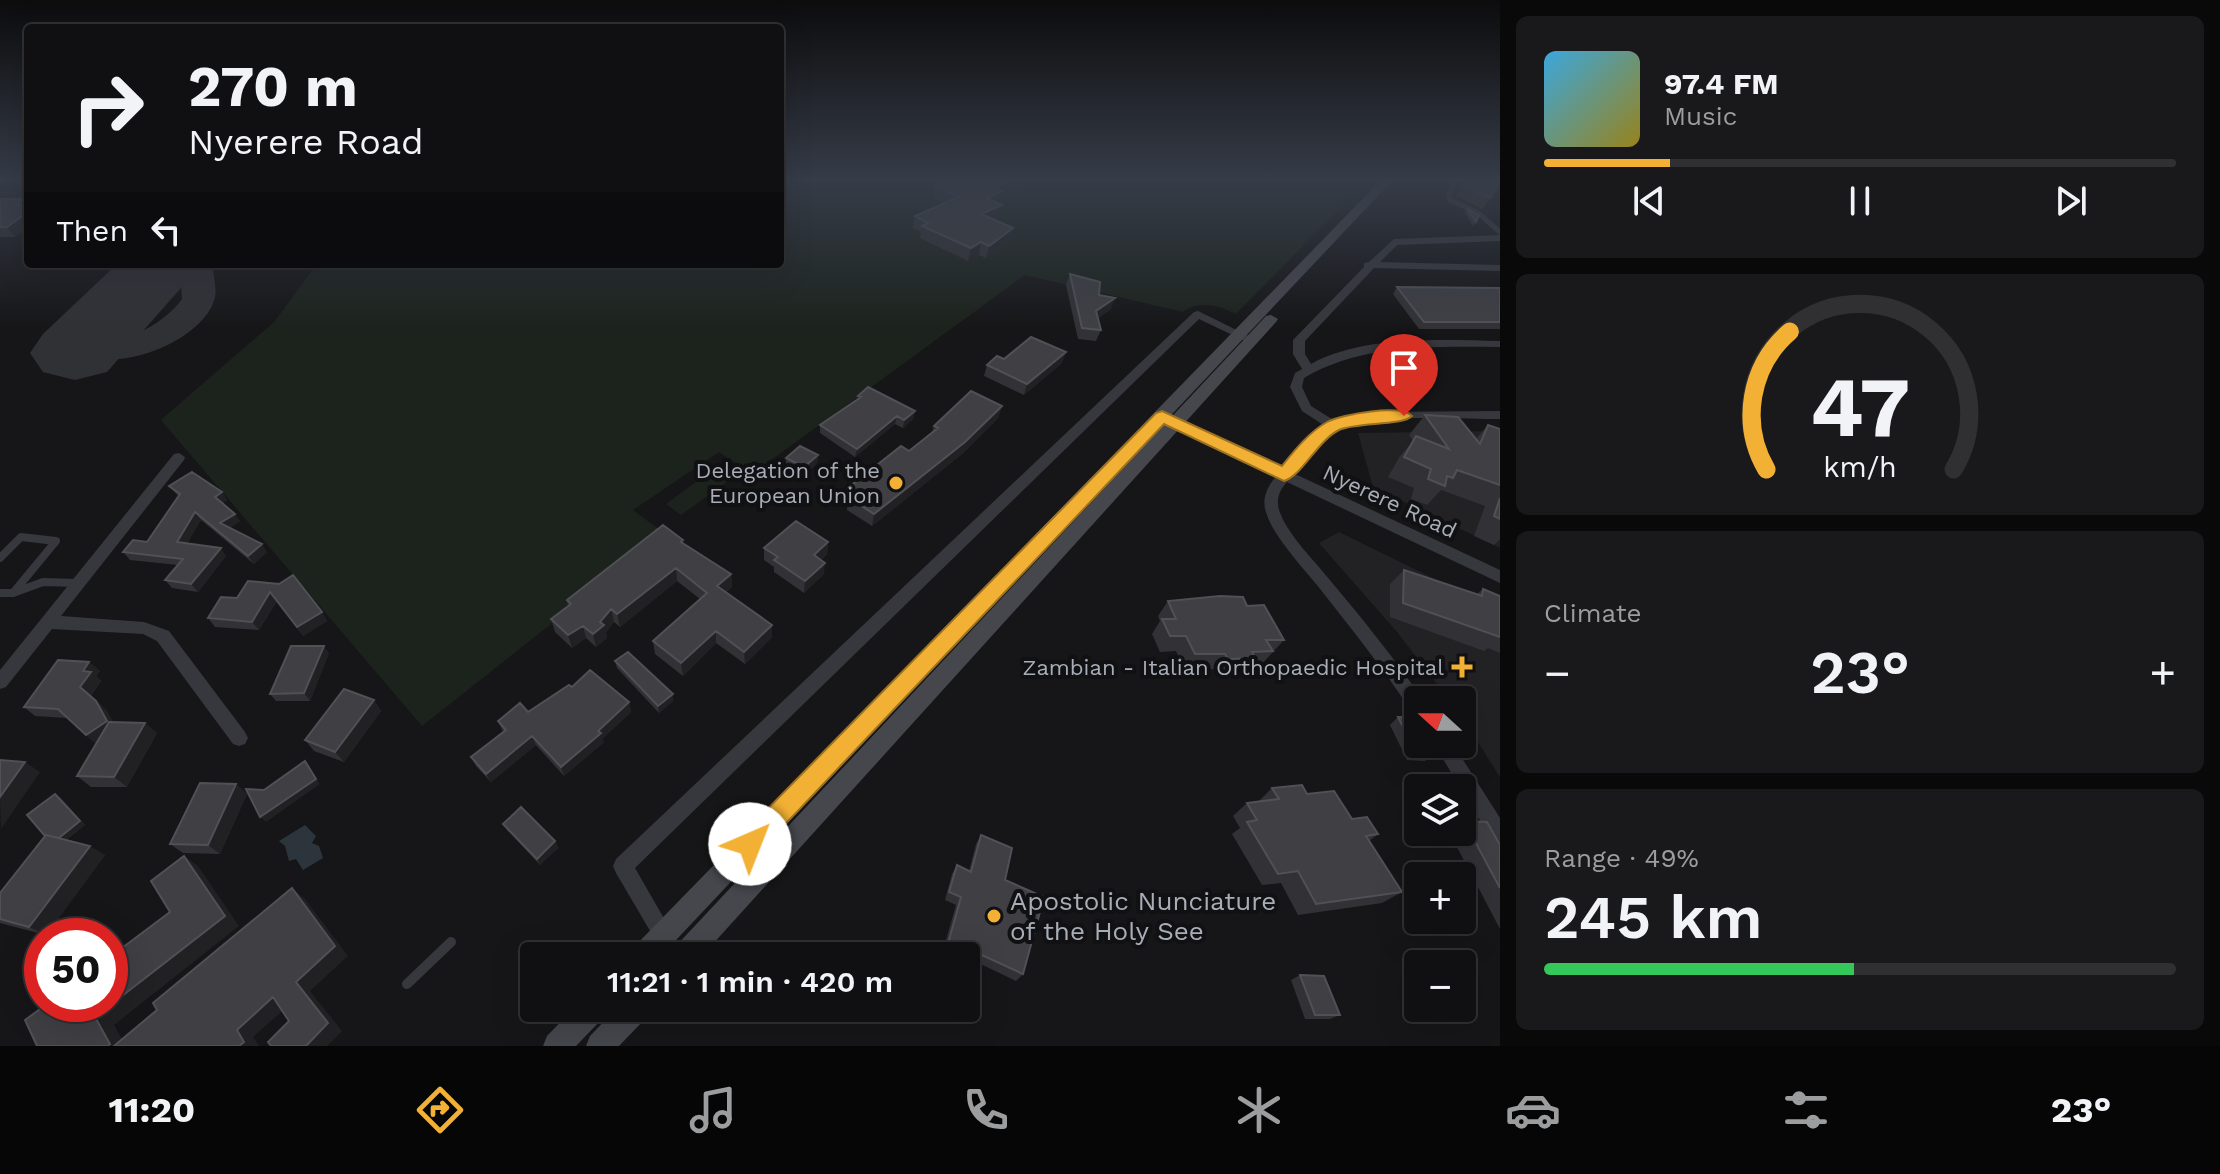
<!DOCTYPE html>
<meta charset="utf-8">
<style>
body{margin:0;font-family:"Work Sans",sans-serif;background:#19191b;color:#f1f3f6;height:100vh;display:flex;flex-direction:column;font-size:30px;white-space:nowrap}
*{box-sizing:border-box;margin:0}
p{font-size:26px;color:#9c9d9f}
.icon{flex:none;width:44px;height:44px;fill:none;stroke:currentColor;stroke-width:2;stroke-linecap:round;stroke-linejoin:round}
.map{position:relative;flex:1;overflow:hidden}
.details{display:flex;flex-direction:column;gap:16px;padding:16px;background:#09090a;width:720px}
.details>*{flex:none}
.hud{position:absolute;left:24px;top:24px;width:760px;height:244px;border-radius:8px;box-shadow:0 8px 32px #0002,0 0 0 2px #303032;background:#101012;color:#f1f3f6;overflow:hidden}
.needle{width:52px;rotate:291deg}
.fabs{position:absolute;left:1404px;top:686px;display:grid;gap:16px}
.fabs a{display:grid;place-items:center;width:72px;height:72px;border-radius:8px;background:#101012;box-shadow:0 8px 32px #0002,0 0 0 2px #303032;font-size:40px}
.speed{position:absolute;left:24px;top:918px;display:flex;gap:16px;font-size:40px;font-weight:700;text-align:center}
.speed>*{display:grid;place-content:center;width:104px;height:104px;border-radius:50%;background:#101012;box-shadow:0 8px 32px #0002,0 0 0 2px #303032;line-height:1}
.speed .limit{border:12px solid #d22;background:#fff;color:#111}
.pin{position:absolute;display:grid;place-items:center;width:68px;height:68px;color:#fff;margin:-82px -34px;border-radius:50% 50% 50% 0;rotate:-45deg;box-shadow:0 0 8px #0007}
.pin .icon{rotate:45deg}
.me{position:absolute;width:88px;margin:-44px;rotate:44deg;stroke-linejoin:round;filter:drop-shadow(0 0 6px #0008)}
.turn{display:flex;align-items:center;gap:28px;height:168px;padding:0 32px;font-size:36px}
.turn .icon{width:104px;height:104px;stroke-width:2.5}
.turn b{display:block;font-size:56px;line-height:68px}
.then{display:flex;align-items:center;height:76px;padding:0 32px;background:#0003;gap:16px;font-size:30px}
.big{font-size:60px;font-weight:600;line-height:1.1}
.details .tile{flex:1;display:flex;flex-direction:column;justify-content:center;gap:12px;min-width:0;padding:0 28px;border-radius:12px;background:#19191b}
.details .dial{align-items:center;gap:0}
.dial svg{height:208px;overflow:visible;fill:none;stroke:#303032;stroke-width:7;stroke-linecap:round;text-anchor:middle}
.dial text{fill:#f1f3f6;stroke:none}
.song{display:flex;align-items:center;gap:24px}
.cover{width:96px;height:96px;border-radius:12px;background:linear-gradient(135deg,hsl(200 70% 55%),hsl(50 70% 35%))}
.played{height:8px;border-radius:4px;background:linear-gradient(90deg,#f2b134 20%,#303032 20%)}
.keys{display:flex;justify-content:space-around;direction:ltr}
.heat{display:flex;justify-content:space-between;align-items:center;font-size:44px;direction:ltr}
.charge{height:12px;border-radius:6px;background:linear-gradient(90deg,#34c759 49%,#303032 0)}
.trip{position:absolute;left:520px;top:942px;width:460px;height:80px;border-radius:8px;background:#101012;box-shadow:0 8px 32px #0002,0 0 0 2px #303032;font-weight:600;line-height:80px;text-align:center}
.tab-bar{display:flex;height:128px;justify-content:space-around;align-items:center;background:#060607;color:#9c9d9f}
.tab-bar .icon{width:56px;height:56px}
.tab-bar .current{color:#f2b134}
.tab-bar b{font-size:36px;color:#f1f3f6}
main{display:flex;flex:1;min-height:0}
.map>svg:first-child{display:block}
</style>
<main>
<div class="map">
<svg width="1500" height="1046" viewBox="0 0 1500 1046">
<rect width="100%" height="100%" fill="#161618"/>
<path fill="#222225" d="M1500,431V548L1373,487L1358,433Z
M1339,532L1500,611V777L1462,717V700H1449L1398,633L1319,543Z"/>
<path fill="#1c231d" d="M780,182H1366L1236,314C1219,306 1200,299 1183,312L1025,275L752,474L719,452L633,510L665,534L422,726L161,420L274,322L317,264H780Z
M719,465L735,476L681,515L666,504Z"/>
<path fill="#2c353c" d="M305,825L316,836L312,843L319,846L323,858L303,870L296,859L289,861L285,846L279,841Z"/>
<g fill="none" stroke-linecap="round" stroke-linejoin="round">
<path fill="#303135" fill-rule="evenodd" d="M180,264H212C213,274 218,291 214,301C197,349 89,385 56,337C62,305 123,272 153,279L157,286L153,293L101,319L92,334C118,352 167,321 182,299Z"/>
<path fill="#303135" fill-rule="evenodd" d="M117,264H202L107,372L75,380L43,372L30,353L43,334Z"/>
<path stroke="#37383d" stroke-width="5" d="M1455,182L1448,196L1450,200L1477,212L1500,232"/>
<path stroke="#37383d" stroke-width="8" d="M0,558L21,537L56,541L13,593
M0,593H13L43,582L78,583"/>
<path stroke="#37383d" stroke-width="10" d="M407,984L451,942"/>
<path fill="#37383d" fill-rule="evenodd" d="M1500,235V241L1397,245L1380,262L1500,265V271L1374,268L1305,341V354L1311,364C1363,335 1441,340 1500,341V347C1433,347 1364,343 1304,378L1302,387L1311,406L1335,421L1376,412L1500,411V419C1461,419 1370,413 1337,429C1319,438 1305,458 1293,473L1500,570V583L1287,482C1278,492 1275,502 1281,515C1290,537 1314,560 1329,579C1362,618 1394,658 1423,700H1418V715L1412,712C1383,668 1350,627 1317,585C1302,567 1274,536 1267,515C1261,500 1266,489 1276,476L1158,420L1156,417L1162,413L1166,414L1282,468L1301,445L1325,426L1302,411L1290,387L1295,373L1302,369L1293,354V340L1364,267V263L1369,262L1394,239Z
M1198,311L1257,340L1251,343L1247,342L1199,319L635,868L673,934L670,941L663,944L656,941L616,873L613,866L616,859L1194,312Z
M179,453L185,457L184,460L61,616L144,622L169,631L245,732L248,738L245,744L239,746L233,744L157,641L143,634L52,629L6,687L0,689V670L174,454Z
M1434,744H1453L1500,818V844L1493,842Z"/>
<path fill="#45474d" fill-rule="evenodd" d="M1379,182H1391L661,956H630L634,947Z
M1271,315L1278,319L1276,322L702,956H671L675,947L1266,316Z
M574,1008H607L603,1018L576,1046H543L547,1036Z
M617,1008H650L646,1018L619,1046H586L590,1036Z"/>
</g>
<path fill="#323236" d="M941,182H1023L1022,186L1001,195L999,204V217L994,220L1013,228L1010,240L986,258L979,255L968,261L920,238L921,232L913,228L915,216L945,203L933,197L935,185Z
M1465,182L1490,198L1482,209L1456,196Z
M0,199H24L28,205V228L15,237H0Z
M1467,209L1479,215L1473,226L1464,212Z
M1070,274L1099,295L1111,309L1098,318L1101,330L1096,341L1078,339L1066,285Z
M1397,287L1500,288V329H1419L1393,294Z
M1062,363L1024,395L984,376L987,365Z
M858,396L915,411L913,419L903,428L895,424L855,457L820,433V425L857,400Z
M1002,406L998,418L962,454L872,526L847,510L848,501L846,500L848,488L909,451L932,432L934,426Z
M1425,415L1476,439L1488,425L1499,429L1500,428V539L1494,545L1474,536L1485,506L1441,490L1427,505L1411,499L1414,488L1388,477L1400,456L1413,441L1409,435Z
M818,455L817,463L804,476L786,466V458Z
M169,486L222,492L227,500L223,503L240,521L230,528L267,552L254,564L201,520L187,543L226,556L198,592L172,588L165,580L178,565L130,560L123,552L147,542L178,496Z
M828,542L827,554L821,560L824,574L804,593L774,572V567L764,560V548Z
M684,544L731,574L732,587L726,592L772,637L745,664L716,643L683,676L655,654L653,641L700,599L677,581L620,627L614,622L606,632L607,638L596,647L586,638L572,648L555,632L551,619L568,606L567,600Z
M1404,570L1477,594L1483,589L1500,596V653L1488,648L1484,651L1390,617V584Z
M248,581L322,612L327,621L303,636L277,601L259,630L215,627L208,618L237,598Z
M1168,601L1247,606L1284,640L1260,666L1248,667L1243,673L1216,674L1213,669H1184L1176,651L1160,652L1152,634L1160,621L1158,616Z
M329,653L310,701H276L270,694Z
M615,661L673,694V701L659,713L617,668Z
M89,662L100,671L96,676L101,681L91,696L106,710L113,722L145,723L157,733L127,787H91L77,776L96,744L67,718L35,716L24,707Z
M572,687L629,702L631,712L602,739L604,742L564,776L536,745L491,782L476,766L471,757L503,732L498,721L528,712Z
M374,700L381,711L344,762L314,751L305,740Z
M1398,717L1434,754L1425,761L1407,760L1390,725Z
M236,784L247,794L220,854L183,853L170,844Z
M1272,788L1307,794L1378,834L1369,841L1402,892L1382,903L1298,915L1281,883L1262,885L1232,834L1240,828L1233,816L1247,803L1258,802Z
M60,797L85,825L66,840L105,855L46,935L0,923V893L45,836Z
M1464,821L1500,845V929L1449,832H1462V823Z
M503,824L555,841L558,848L540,865L507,830Z
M981,835L1005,880L1023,974L1016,981L966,957V956H963L944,947L956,905L945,900L952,874L957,865L969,871L976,844Z
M1300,975L1340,1015L1330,1019H1305L1291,980Z"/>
<path fill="#212124" d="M1005,182H1023L1022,186L1001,195L999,204L987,198L993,187Z
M24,199L28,205V212L16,205Z
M1002,205L999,217L979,226L981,214Z
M28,212V228L15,237L7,227Z
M1013,228L1010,240L986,258L989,246Z
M981,242L979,255L968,261L971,248Z
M1115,298L1111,309L1092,322L1096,311Z
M1066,352L1062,363L1024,395L1027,384Z
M1002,406L998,418L962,454L872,526L874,514Z
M915,411L913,419L903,428L904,420Z
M897,416L895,424L855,457L857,449Z
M818,455L817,463L804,476V467Z
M222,492L227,500L221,505L215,497Z
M195,512L201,520L183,549L177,542Z
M235,514L240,521L226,531L220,523Z
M828,542L827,554L813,567L814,555Z
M262,544L267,552L254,564L248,556Z
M221,548L226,556L198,592L191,584Z
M825,563L824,574L804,593L805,581Z
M676,568L677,581L620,627L617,614Z
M731,574L732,587L717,598V586Z
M270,592L277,601L259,630L252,622Z
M611,609L614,622L606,632L607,638L596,647L593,634L600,622Z
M322,612L327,621L303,636L297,627Z
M772,625V637L745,664L744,652Z
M583,626L586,638L572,648L568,635Z
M716,631V643L683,676L681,663Z
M324,646L329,653L310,701L304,693Z
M89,662L100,671L96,676L101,681L91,696L106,710L117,730L96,744L86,735L80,687L83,671Z
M673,694V701L659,713L658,706Z
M374,700L381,711L344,762L335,752Z
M629,702L631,712L602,739L604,742L564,776L561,767Z
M145,723L157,733L127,787L114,777Z
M532,736L536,745L491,782L486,774Z
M305,761L320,784L266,822L260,817Z
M25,762L40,772L1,829L0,797Z
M236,784L247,794L220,854L208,845Z
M55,794L60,797L85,825L56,847L51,844Z
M555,841L558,848L540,865L537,859Z
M90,846L105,855L46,935L29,927Z
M184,856L198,866L239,926L114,1025L126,1046H108L95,1017L225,916Z
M292,888L305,899L348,956L310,991L342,1031L327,1046H306L296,982Z
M273,997L288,1006L253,1037L259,1046H239L237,1030Z"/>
<path fill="#3f3f44" stroke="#4f5156" stroke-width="2" d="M941,182H1005L993,187L1002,191L987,198L1002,205L981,214L1013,228L989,246L981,242L971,248L922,226L928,223L915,216L959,197L935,185Z
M1465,182H1499L1490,198L1463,185Z
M0,199H24L16,205L28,206V212L7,227H0Z
M1467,209L1479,215L1476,222Z
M1070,274L1100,282L1099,295L1115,298L1096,311L1101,330L1082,328Z
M1397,287L1500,288V322H1424Z
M1031,337L1066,352L1027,384L987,365L997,356L1004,359Z
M868,387L915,411L904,420L897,416L857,449L820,425L861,397L858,396Z
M971,391L1002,406L965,442L874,514L849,498L856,493L848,488L901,446L909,451L938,428L934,426Z
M1425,415L1458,417L1480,444L1488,425L1500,429V485L1457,470L1453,478L1447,476L1445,486L1428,479L1431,469L1404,457L1416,436L1449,449Z
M800,446L818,455L804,467L786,458Z
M192,472L222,492L215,497L235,514L220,523L262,544L248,556L195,512L177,542L221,548L191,584L165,580L183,559L123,552L133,540L147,542L180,494L169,486Z
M1500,498V519L1494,516Z
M796,521L828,542L814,555L825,563L805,581L774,560L778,557L764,548Z
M663,525L683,540L681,542L731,574L717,586L772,625L744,652L716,631L681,663L653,641L707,593L676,568L617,614L611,609L600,622L604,625L593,634L583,626L568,635L551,619L571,604L567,600Z
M1404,570L1482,596L1483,589L1500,596V637L1403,603Z
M293,575L322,612L297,627L270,592L252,622L208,618L221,597L237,598L248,581L279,584Z
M1220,596L1243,597L1247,606L1264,605L1284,640H1266L1273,651L1252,652L1255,658L1228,659L1225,654H1195L1186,636H1170L1162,619H1176L1168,601Z
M291,646H324L304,693L270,694Z
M628,652L673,694L658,706L615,661Z
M58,660L89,662L83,671L91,672L80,687L96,701L107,721L86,735L58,709L24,707Z
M590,670L629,702L598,731L601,733L561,767L532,736L486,774L471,757L506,730L498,721L520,703L528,712L569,685L572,687Z
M344,689L374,700L335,752L305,740Z
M1398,717L1415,718L1418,724V744H1429L1434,754L1417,753Z
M109,722L145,723L114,777L77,776Z
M0,760L25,762L0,797Z
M305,761L316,779L260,817L246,789L264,790Z
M200,783L236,784L208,845L170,844Z
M1302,785L1307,794L1334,791L1352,819L1367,817L1378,834L1366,836L1402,892L1316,904L1298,871L1278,874L1247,822L1257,820L1247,803L1279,799L1272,788Z
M55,794L80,821L59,838L46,835L45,836L27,815Z
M521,807L555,841L537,859L503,824Z
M1464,821L1487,822L1500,845V888Z
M46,835L90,846L29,927L0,919V893Z
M981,835L1012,848L1005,880L1044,897L1023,974L949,940L961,897L949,892L957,865L971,872Z
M184,856L225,916L95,1017L110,1044L108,1046H37L25,1020L47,1004H110V957L170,912L151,881Z
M292,888L335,946L296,982L328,1023L306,1046H271L268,1042L289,1021L273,997L237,1030L244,1042L239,1046H114L157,1010L153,1003Z
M1300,975L1324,976L1340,1015H1315Z"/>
<linearGradient id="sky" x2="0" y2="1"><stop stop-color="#0c0c0d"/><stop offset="0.55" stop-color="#363c48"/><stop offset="1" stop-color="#363c48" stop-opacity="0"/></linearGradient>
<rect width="1500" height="328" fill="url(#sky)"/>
<path fill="#f2b134" stroke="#9d7322" stroke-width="2" d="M1162,411L1282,466C1294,451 1309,432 1327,422C1342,414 1401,404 1412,416C1402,426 1358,422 1339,430C1318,440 1302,476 1284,481L1164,424L758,853L750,857L741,853L738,844L741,836L1156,413Z"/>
<g fill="#f2b134" stroke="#111113" stroke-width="3">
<circle cx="896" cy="483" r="8"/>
<path d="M1458 655h8v8h8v8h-8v8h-8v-8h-8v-8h8z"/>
<circle cx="994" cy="916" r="8"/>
</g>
<g text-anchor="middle" stroke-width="8" stroke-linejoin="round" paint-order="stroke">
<g font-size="22" fill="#a8adb8" stroke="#111113" text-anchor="end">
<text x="880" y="478">Delegation of the<tspan x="880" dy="25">European Union</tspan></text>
<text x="1444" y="675">Zambian - Italian Orthopaedic Hospital</text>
</g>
<g font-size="22" fill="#a8adb8" stroke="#111113">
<text transform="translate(1390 501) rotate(25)" y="8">Nyerere Road</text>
</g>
<g font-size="26" fill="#a8adb8" stroke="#111113" text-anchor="start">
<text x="1010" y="910">Apostolic Nunciature<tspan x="1010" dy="30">of the Holy See</tspan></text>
</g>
</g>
</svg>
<div class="fabs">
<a><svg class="needle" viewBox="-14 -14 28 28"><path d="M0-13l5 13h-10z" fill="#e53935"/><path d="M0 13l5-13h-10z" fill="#9c9d9f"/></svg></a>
<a><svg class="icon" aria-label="layers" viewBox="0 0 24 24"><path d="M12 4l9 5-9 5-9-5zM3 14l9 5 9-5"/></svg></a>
<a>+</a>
<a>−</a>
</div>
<div class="speed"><div class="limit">50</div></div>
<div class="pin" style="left:1404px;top:416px;background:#d93025"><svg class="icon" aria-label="arrive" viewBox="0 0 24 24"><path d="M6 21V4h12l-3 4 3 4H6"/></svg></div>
<svg class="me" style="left:750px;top:844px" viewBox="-20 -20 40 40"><circle r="19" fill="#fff"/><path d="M0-13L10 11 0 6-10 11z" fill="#f2b134"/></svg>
<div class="trip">11:21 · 1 min · 420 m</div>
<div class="hud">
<div class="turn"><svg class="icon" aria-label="right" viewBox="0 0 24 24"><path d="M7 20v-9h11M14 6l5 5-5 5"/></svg><div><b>270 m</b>Nyerere Road</div></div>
<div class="then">Then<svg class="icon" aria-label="left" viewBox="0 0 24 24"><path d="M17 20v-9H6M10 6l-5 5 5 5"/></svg></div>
</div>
</div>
<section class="details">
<div class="tile">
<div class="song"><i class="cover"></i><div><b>97.4 FM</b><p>Music</p></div></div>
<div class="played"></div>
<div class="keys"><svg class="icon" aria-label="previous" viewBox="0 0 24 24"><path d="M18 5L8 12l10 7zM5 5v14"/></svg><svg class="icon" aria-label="pause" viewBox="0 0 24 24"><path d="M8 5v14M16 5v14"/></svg><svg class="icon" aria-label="next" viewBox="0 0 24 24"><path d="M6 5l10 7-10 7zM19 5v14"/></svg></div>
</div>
<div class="tile dial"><svg viewBox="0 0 100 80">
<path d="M14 69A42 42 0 1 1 86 69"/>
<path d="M14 69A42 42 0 0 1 23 16" stroke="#f2b134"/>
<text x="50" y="56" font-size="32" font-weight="700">47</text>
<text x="50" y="72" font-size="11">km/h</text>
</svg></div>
<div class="tile"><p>Climate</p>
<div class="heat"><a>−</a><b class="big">23°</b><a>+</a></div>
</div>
<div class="tile"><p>Range · 49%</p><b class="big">245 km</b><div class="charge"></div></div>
</section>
</main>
<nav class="tab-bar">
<b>11:20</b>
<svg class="icon current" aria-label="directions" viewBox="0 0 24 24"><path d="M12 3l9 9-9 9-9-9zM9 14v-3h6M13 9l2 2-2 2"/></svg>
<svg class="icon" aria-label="music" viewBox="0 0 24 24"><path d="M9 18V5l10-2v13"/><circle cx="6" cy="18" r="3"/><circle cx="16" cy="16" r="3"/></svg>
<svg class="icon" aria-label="phone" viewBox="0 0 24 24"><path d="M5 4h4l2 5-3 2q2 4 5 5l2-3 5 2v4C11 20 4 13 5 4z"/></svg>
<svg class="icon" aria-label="climate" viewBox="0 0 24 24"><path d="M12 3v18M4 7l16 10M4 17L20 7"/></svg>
<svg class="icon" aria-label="car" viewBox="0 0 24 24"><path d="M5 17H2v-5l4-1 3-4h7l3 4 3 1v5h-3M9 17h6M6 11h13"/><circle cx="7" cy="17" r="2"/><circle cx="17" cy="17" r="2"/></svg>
<svg class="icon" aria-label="filters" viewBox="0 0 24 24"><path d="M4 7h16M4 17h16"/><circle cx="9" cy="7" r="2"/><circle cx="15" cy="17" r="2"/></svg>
<b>23°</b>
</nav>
